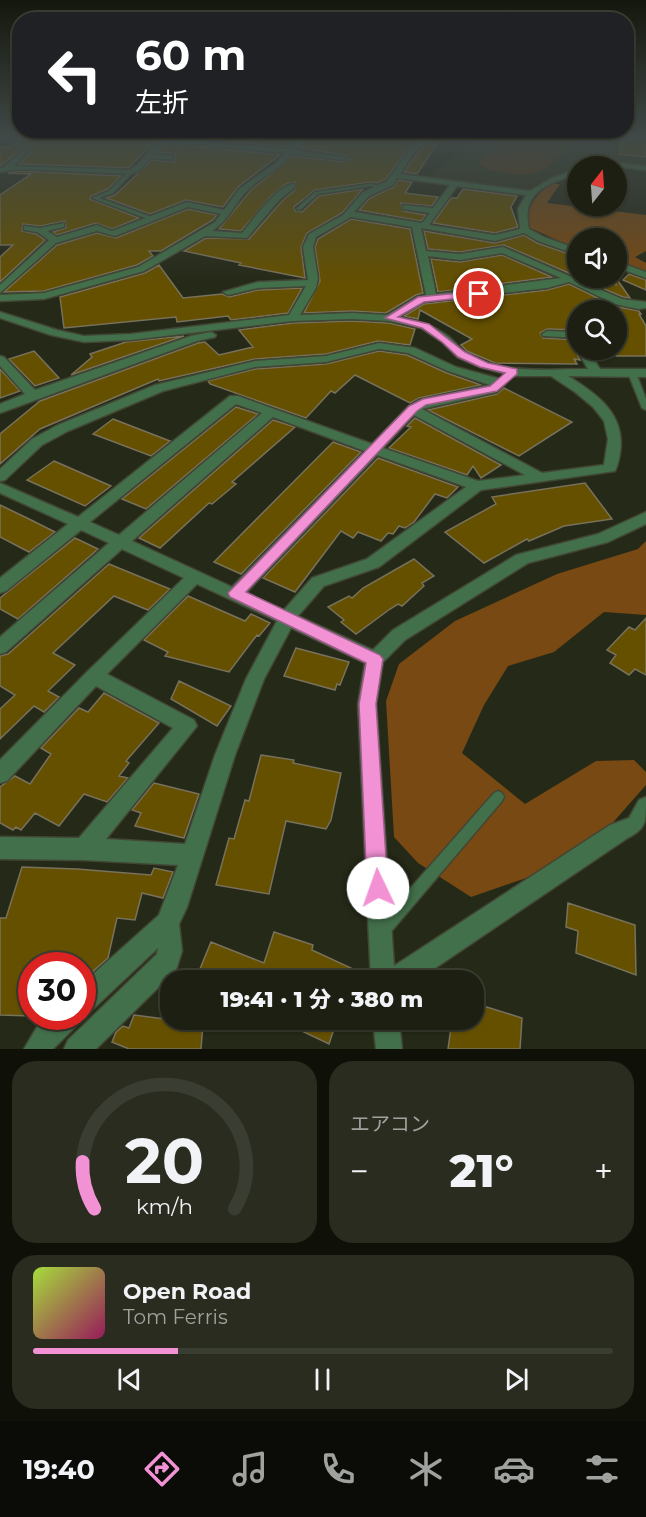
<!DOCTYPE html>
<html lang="ja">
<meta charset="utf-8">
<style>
body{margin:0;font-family:Montserrat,"Noto Sans JP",sans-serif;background:#292c1f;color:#f1f3f6;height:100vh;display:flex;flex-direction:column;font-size:22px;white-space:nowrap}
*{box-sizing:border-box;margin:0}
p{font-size:20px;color:#a0a29f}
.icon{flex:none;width:33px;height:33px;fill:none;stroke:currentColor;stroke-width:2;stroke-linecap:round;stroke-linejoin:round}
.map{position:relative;height:1049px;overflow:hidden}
.details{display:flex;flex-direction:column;gap:12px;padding:12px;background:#0f1109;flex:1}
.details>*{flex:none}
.top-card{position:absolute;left:12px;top:12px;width:622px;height:126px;border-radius:24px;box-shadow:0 2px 4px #0004,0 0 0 2px #3a3d31;background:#202124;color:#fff;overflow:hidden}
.needle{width:39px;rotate:17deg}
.controls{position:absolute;left:567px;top:156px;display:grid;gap:12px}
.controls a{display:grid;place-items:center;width:60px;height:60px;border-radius:50%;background:#1c1f11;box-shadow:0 2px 4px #0004,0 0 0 2px #3a3d31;font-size:30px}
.speed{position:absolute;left:18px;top:952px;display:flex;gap:12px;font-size:30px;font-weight:700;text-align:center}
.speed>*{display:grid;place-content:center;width:78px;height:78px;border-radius:50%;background:#1c1f11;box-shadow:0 2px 4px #0004,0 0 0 2px #3a3d31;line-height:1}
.speed .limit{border:9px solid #d22;background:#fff;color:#111}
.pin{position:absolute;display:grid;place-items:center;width:51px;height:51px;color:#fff;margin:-26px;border:3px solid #fff;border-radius:50%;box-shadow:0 2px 6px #0007}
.me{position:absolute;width:66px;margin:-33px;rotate:357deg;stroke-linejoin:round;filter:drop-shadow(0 0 4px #0008)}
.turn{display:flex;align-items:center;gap:21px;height:126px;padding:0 24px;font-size:27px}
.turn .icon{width:78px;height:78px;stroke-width:2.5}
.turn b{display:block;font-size:42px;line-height:51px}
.big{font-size:45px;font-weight:800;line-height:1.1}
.details .tile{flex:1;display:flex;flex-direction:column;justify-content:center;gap:9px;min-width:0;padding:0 21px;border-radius:24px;background:#292c1f}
.details .dial{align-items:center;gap:0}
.dial svg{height:156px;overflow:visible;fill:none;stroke:#3a3d31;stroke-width:7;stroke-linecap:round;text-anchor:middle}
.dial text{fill:#f1f3f6;stroke:none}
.song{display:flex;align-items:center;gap:18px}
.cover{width:72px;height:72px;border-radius:9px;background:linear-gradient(135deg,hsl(80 70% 55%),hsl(330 70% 35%))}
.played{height:6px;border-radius:3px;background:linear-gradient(90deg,#f391d5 25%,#3a3d31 25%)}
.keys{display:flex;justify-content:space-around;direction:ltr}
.heat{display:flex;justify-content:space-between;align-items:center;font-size:33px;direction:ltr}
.details .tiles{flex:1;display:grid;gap:12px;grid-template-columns:1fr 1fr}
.tile:last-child{grid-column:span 2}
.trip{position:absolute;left:160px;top:970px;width:324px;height:60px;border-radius:24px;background:#1c1f11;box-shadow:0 2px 4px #0004,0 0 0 2px #3a3d31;font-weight:800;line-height:60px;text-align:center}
.menu{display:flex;height:96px;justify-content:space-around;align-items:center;background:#0b0c07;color:#a0a29f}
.menu .icon{width:42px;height:42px}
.menu .active{color:#f391d5}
.menu b{font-size:27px;color:#f1f3f6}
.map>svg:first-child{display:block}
</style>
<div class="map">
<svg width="646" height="1049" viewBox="0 0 646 1049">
<rect width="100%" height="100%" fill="#252917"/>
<path fill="#2e341b" d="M477,138H646V166L581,160L577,168L528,190L428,178Z"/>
<path fill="#5a3813" d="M505,138H568L572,143C563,151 554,163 544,169C527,179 494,174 479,164L480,158Z"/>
<path fill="#784913" d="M550,184H560L547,203L646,215V251L635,257L646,263V273L617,262L616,238H578L577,249L528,227C529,203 532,200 550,184Z
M646,541V615L604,612L554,652L508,666L484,705L462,753L525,804L596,761L634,760L646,772V785L609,827L532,876L471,897L418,863L394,837L386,701L399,664L455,621L557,574L638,549Z"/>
<path fill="#655000" stroke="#78715c" stroke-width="1.5" d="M25,138H157L129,168L19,164L31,152L30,148L26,146L0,166V146L10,147Z
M192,138H295L287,147Z
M309,138H418L409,147L386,179L377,183L371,182L315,190L294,207L295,211L302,212L319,196L363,189L342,213L307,233L301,247L305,278L239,265L241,263L184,251L206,238L249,239L282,201L295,190V182L286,184L272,195L241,231L219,229L251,190L293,156L344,162L350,159L348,156L300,148Z
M432,138H441L417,174L404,172L418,152Z
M622,138H646V157L619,154Z
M166,143L280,155L238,187L223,207L186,200L150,214L106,198L115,195L152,160L175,162V154L158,152Z
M19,171L121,176L108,189L91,196L90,199L139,218L112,229L96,223L57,235L53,232L66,228L65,221L40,226L23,224L22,231L36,234L45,240L0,282V257L13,245H0V195L31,174L8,173Z
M398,180L412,182L405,193L438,197L432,206L401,203L403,211L426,215L421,221L359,210L370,198L394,187Z
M463,189L517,196L511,207L518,227L495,233L433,223L451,198H457Z
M188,209L217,215L213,220L161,251H149L153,256L137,265L44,291L4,292L57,245L97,233L116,238Z
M351,219L410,229L423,293L416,295L386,313L352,311L304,313L320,281L315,247L318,239Z
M424,231L495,243L524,235L537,243L578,257V277L504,245L460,252L428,249Z
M502,255L552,277L438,292L431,259L460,262Z
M159,265L183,298L222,294L229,297L258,290L302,288L288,313L231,320L228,316L177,322L176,317L64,328L60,297L145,273Z
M629,274L646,280V290L623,280Z
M578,278H600L616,285V278L630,298L623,297Z
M569,284L614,306L639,311L641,314H639L646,326V356H616V310H603L599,308L578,310V330L547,329L540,333L543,338L578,340V348L575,350L580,360L574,359L577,364L495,363L467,351L461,345L472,339L420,310L418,319L404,316L424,304L547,290Z
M352,321L389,323L415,329L410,345L378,341L326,354L255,359L159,381L158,379L40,429L0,464V434L40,401L198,343L205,342L219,355L253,347L239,330L293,323Z
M184,336L71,375L92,357L90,354L126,342Z
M34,351L59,378L35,386L9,359Z
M379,351L407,355L447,373L481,385L419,398L410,403L355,375L335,393L331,391L306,418L210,384L208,381L255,369L326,364Z
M0,369L20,391L0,398Z
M504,388L572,422L519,456L428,410L497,394Z
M236,407L258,414L146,509L122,499Z
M415,418L501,465L481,478L473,466L467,475L389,448L411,427L407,426Z
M113,419L170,441L151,456L93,434Z
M273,420L295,427L232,482L236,484L212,504L209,503L160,548L139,538Z
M333,442L361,452L241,574L214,562Z
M378,458L458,487L447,498L435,494L414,522L405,528L399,526L393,534L388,533L381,541L358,532L353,538L341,531L295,592L263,578Z
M54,461L111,486L85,506L27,480Z
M585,483L612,519L564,526L529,541L527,539L484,563L445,532L496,504L492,497Z
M0,505L27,518L55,532L29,552L0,537Z
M75,538L98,549L18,619L0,609V598Z
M414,559L434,576L422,583L424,586L402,606L398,604L390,609L356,634L341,622L344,620L328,607L349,596L352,598L363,588Z
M109,564L170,589L148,610L114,596L53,653L75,665L48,691L59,697L44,712L34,706L0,739V709L15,695L0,686V656L8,654Z
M188,596L245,621L251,614L270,623L259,636L257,635L229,672L165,656L168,652L144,640Z
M646,618V675L635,669L629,675L610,663L616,655L607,650L629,627L635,630Z
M296,648L349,662L340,685L337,684L335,690L284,676Z
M179,681L231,706L217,726L171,699Z
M104,693L159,723L126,761L129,763L119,776L128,778L107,802L84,794L59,826L35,813L21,830L16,827L13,830L0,823V787L15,776L30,784L51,754L41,748L79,708L88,712Z
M261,755L294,760L293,763L341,773L331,820L326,829L286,821L269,894L216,885L229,838L234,839L245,800L249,801Z
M154,783L199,794L184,838L135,826L141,813L132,810Z
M22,867L77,869L151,875L154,868L173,872L163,898L142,893L135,920L117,918L108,958L82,981V966H32V1016L0,1015V918H6Z
M568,903L635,925L636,975L576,953L578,931L566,927Z
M274,932L313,945L312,950L351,968L345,981H325L303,970L301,978L306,981H195L211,942L264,963Z
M477,1004L522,1018L520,1049H448L452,1020H475Z
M134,1015L203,1024L201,1049H129L112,1042L116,1032L123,1026L129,1028Z
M279,1020H337L329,1044Z"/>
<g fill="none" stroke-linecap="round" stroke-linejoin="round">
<g stroke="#424635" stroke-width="3">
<path id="lane" d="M129,171L133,172L113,193L99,198L152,217V219H148L92,198L109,191Z
M371,184L384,187L382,188L371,186L318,194L300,210L296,209L315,192Z
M632,371L636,373L646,399V410L642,408L628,373Z
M498,791L502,793L504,797L502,801L389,934L384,936L379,934L377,929L379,924L494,793Z"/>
</g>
<g stroke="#424635" stroke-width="3">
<path id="street" d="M160,138L288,149L299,138H307L295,150L348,158L344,160L292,154C278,171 258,178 244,194C233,207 227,222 212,231L242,233C252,221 278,184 294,184V188L280,199L247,238L205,236L144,271L44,299L0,301V295L44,293L138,267L215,222L221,214L188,207L115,236L97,231L56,243L0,293V285L49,240L37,232L24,230V226L40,228L64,223V227L47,231L57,237L97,225L112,231L187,202L224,210L239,189L276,163L285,153L165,141L154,154L173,156V160L151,158L139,171L131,174L19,169L0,172V168L4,167L26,148L29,150L14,166L130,170L138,164Z
M422,138H430L416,150L400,174L530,191L552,178L578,169V174C547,184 521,191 529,229L544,237L578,249V255L538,241L524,233L495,241L421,228L426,251L460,254L503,247L622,299L646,302V308L638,309L615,304L569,282L547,288L423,302L398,317C418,321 433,325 449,337C455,342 460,349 466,353C502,375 549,369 588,369L577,350H588L600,369H646V377L568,376C597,394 626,414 620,453C619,459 618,465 615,471L481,490L379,567L324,586L298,616L373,650L393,630L516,555L598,534L646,512V524L608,542L528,563L405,640L383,662L376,704L394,966L610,825L629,818L639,800L646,797C646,825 646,828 626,839L416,981H371L358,704L365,663L291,628L264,679L235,755L187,907L179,924L182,951L176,970L96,1049H64L68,1040L157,954L158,948L91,1011L82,1014V984L159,915L178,865L84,860L0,859V837L79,838L173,728L96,686L7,781L0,783V760L88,671L184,578L122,549L6,652L0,654V637L109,543L81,530L6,591L0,593V578L68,524L0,493V483L78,517L230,396H238L372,444L409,406L419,400L490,385L448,371L408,353L379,349L326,362L255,367L163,391L68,431L42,445L5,480L0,481V469L32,439L58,425L155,385L255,361L326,356L379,343L415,348L456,367L504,380L506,383L497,392L422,409L542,473L604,465L608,439L604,421L593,407L575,392L551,376H513L480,367L457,357L442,342L421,328L389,321L352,319L293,321L131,340L84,342L51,335L0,318V312L57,330L84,336L131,334L289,315L306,286L258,288L228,295L223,292L258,282L308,280L303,247L309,234L343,215L363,192L387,181L411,148ZM397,178L450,185L433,208L403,205V209L430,213L422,223L354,212L369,196L393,185ZM457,186L526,195L518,209L520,229L495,235L429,225ZM351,217L412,227L426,295L417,297L387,315L352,313L300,315L316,288L318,278L313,247L316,237ZM502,253L561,278L436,294L428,256L460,260ZM236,404L262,413L119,535L90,522ZM414,415L525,475L478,481L383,448ZM273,417L365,451L232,587L132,541ZM377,455L466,487L367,559L312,578L284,610L246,593ZM197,584L277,621L246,679L215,755L185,844L106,839L197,726L194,720L107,674Z
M582,159L646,166V170L588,163L586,166H580Z
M616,261L646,272V278L616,267Z
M547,331L576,332L578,338L543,336L542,334Z
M211,332L216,335L215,337L197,341L0,413V404L25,394L0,366V356L4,357L35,390L191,336Z
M48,1017H80L76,1026L53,1049H24L37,1027Z
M373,1020H399L402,1049H376Z"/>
</g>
<use href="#lane" fill="#42704a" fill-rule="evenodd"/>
<use href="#street" fill="#42704a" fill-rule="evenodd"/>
</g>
<linearGradient id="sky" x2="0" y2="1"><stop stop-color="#14170d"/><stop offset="0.48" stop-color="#404947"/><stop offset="1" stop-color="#404947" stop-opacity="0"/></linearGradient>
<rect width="646" height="285" fill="url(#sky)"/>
<path fill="#f391d5" stroke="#9e5e8a" stroke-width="1.5" d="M479,291L483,294L482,296L424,302L398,317L429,324L465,352L488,363L517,369V374L497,391L426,405L417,411L246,592L380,655L383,659L376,704L388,888L385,895L378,898L370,895L367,888L359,704L366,663L230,597L228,593L409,406L423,399L490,386L505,373L480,367L458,357L442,342L422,328L385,318L418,297Z"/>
</svg>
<div class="controls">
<a><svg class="needle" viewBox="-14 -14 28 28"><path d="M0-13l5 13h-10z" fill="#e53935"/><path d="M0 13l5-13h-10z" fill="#a0a29f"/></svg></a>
<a><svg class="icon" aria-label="sound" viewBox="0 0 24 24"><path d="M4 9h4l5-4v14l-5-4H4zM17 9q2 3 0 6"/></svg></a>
<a><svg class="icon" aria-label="search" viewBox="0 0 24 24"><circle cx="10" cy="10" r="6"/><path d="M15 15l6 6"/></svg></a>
</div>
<div class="speed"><div class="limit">30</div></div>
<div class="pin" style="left:479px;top:294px;background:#d93025"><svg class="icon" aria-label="arrive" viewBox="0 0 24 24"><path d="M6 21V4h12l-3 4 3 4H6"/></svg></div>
<svg class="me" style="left:378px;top:888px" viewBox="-20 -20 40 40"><circle r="19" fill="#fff"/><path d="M0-13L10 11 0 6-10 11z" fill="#f391d5"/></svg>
<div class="trip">19:41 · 1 分 · 380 m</div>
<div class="top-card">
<div class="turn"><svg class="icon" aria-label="left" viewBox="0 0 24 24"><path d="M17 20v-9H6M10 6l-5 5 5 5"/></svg><div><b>60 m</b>左折</div></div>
</div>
</div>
<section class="details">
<div class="tiles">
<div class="tile dial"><svg viewBox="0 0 100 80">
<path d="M14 69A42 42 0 1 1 86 69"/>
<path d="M14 69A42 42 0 0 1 8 45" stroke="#f391d5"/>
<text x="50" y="56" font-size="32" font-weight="700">20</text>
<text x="50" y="72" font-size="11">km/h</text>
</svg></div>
<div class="tile"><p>エアコン</p>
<div class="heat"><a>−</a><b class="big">21°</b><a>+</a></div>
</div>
<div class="tile">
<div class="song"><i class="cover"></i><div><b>Open Road</b><p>Tom Ferris</p></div></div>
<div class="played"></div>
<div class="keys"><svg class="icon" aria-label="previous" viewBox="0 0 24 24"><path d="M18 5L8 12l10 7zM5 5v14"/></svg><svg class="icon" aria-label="pause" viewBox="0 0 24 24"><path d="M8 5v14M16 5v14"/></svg><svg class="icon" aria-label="next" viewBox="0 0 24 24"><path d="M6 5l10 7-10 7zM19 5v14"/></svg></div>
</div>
</div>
</section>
<nav class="menu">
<b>19:40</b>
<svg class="icon active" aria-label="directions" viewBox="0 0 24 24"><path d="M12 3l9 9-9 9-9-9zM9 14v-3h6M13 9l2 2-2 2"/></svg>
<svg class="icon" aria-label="music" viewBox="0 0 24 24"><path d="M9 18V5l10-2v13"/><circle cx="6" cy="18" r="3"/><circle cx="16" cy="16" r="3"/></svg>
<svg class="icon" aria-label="phone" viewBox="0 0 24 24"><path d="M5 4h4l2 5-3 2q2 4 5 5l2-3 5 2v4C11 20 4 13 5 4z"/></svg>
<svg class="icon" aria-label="climate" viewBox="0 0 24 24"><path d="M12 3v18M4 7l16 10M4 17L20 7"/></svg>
<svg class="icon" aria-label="car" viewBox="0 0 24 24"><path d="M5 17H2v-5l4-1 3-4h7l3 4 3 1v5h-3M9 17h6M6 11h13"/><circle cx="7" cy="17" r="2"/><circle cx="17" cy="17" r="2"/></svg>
<svg class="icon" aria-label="filters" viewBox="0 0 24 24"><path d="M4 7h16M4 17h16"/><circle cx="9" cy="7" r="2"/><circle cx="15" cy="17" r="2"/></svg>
</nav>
